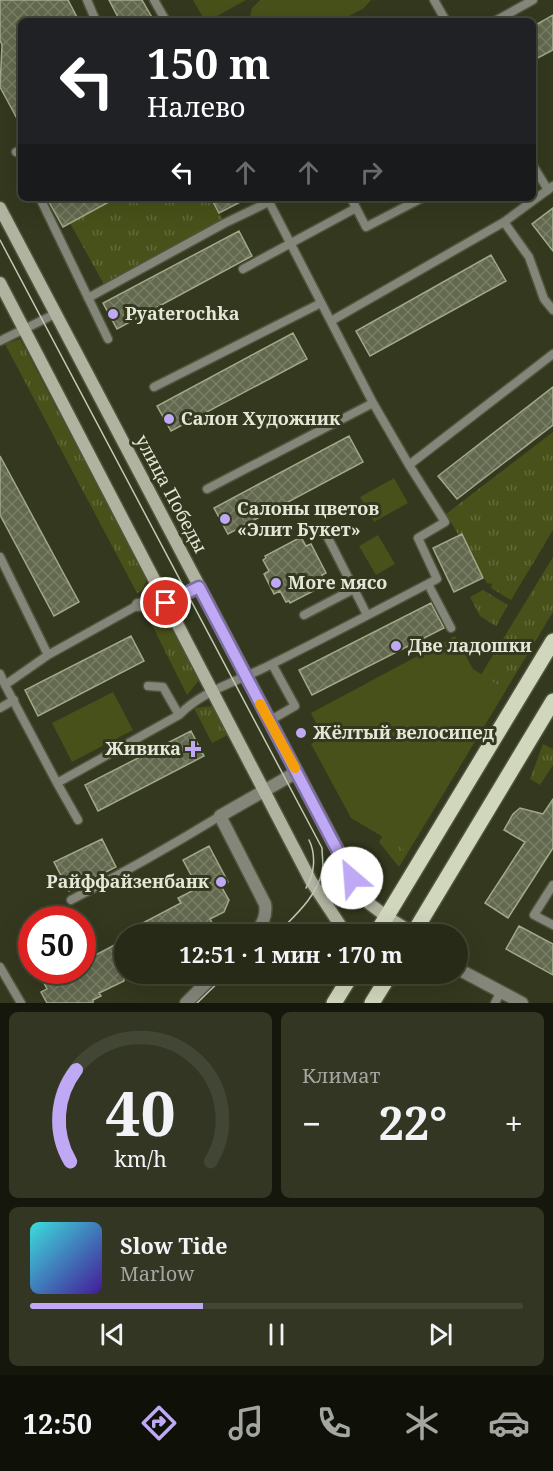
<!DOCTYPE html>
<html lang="ru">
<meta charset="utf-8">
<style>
body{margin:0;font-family:"Noto Serif",serif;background:#323623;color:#f1f3f6;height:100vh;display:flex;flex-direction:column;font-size:22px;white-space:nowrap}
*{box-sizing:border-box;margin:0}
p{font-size:20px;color:#a4a7a1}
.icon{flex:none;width:33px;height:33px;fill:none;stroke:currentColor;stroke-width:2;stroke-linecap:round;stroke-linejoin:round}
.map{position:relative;height:1003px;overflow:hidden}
.drawer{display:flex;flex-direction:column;gap:9px;padding:9px;background:#15170c;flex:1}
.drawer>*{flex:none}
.top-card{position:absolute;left:18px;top:18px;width:518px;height:183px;border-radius:9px;box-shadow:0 6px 24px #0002,0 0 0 2px #424635;background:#202124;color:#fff;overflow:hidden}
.speed{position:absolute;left:18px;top:906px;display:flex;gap:12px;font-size:30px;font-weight:700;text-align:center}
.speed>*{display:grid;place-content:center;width:78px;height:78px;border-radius:50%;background:#262a16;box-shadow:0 6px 24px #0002,0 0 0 2px #424635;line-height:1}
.speed .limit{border:9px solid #d22;background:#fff;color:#111}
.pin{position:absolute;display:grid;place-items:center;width:51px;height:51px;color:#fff;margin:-26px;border:3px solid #fff;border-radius:50%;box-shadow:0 2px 6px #0007}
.me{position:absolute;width:66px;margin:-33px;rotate:333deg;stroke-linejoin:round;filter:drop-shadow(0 0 4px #0008)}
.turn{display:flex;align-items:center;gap:21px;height:126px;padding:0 30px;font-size:27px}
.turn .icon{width:78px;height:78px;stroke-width:2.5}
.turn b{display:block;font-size:42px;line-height:51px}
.lanes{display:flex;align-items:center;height:57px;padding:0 30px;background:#0003;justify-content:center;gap:30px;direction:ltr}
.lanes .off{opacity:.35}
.big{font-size:45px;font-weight:700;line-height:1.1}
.drawer .card{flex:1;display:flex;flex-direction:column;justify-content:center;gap:9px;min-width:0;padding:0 21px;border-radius:9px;background:#323623}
.drawer .dial{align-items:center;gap:0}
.dial svg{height:156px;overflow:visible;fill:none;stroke:#424635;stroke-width:7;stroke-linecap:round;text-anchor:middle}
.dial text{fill:#f1f3f6;stroke:none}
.song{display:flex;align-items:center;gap:18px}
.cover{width:72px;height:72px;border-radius:9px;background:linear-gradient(135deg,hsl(180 70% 55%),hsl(260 70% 35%))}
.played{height:6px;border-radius:3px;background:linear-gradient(90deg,#bfa9f4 35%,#424635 35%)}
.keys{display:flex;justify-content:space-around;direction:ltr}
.heat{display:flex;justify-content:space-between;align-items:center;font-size:33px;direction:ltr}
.drawer .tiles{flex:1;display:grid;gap:9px;grid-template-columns:1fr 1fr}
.card:last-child{grid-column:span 2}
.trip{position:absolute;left:114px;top:924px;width:354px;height:60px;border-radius:30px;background:#262a16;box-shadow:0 6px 24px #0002,0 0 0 2px #424635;font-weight:700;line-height:60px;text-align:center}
.tab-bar{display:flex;height:96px;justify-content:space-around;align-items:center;background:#0f1109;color:#a4a7a1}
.tab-bar .icon{width:42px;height:42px}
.tab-bar .on{color:#bfa9f4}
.tab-bar b{font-size:27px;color:#f1f3f6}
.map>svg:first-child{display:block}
</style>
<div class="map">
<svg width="553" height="1003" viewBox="0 0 553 1003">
<defs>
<pattern id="grass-tufts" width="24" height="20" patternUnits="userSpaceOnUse" patternTransform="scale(1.5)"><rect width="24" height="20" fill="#485119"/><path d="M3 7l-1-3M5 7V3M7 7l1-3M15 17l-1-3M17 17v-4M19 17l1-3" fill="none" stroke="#626a3a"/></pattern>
<pattern id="building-cross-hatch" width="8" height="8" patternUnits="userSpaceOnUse" patternTransform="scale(1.5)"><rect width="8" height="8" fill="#63694e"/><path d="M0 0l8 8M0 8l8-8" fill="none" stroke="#797e67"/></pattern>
</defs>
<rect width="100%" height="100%" fill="#33381e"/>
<path fill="url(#grass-tufts)" d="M116,198H211L225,223L106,288L70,223Z
M20,339L147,579L142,591L137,593L5,344Z
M553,432V530L511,600L491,588L492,584L487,583L485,580L446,514Z
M553,557V612L399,867L379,842Z
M483,590L508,605L496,626L480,616L470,597Z
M161,607L199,680L187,695L144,609Z
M213,706L228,735L212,743L194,708Z
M543,744L553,749V765L540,785L530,779Z"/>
<path fill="#485119" d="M193,0H246L208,21H205Z
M260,0H371L364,8L340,21H249L252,8Z
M394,478L408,503L374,522L360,497Z
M378,535L395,564L376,575L359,546Z
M455,636L473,669L506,690L408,852L351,818L311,744L323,737L311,713Z
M113,692L133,730L72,762L52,723Z"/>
<path fill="url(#building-cross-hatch)" stroke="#a2a98b" stroke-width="1.5" d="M0,0H68L79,21H21V126L0,87L2,45L0,40Z
M109,0H142L154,21H120Z
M553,15V50L532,61V27Z
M56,198H116L63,227L49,202Z
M211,198H248L219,213Z
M553,208V251L532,224Z
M239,231L252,256L117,329L103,303Z
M491,255L506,281L370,356L356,331Z
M293,333L307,359L171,431L157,406Z
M553,387V425L457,499L438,476Z
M349,436L363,462L228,534L214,508Z
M0,456L79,602L54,616L0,515Z
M462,534L483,578L454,592L433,548Z
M301,537L306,546L311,544L326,573L322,575L327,584L290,603L289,601L286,602L280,591L274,594L264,574L269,571L263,560L266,558L265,556Z
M431,603L444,628L312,695L299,670Z
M131,636L144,661L38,716L25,690Z
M191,731L204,756L98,811L85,785Z
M553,799V848L508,918L485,903L525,842L504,830L513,814L520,808L543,814Z
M102,839L116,867L69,891L54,862Z
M209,846L228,882L221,886L229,900L224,912L210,919L215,928L203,934H122L181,903L178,898L198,888L183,860Z
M519,926L553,944V975L506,949Z
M124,940V981L99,993L101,996L93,1000V1003H47L41,992L47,989L43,981L57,974L60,975L71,970H82L84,961Z"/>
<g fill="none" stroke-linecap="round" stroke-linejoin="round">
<g stroke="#4f543c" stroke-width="11">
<path id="service" d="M87,0L96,21
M154,0L166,21
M434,0L446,21
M495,21L533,0
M16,152L21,150
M532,164L548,190
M40,198L108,339
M351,198L366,227L422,198
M504,222L529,257L544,299L553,310
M243,269L356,208
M88,298L225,223L269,202
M331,321L504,222L553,186
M0,341L55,314
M154,387L321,303
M409,465L553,354
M207,489L373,403
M324,530L354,589
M0,557L48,655L5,685L57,783
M428,584L451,628
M304,615L354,589L367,615
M48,655L138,605
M0,674L5,685
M148,686L163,687L179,715
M0,708L14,700
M269,721L295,706L272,664
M78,820L57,783L179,715C203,690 239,681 270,665C326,637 382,608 437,579L418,538L445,522L409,465L373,403L267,198
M553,885L534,915L553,925
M71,900C121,874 171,846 220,816
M0,967L21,1003
M495,1003L501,991"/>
</g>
<g stroke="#4f543c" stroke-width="15">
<path id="minor" d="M138,605L167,603L199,587
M254,934C262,926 267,915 265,904L220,816L297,772
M186,1003L215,974"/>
</g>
<g stroke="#4f543c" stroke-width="15">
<path id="tertiary" d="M458,969L522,1003"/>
</g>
<g stroke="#4f543c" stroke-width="15">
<path id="secondary" d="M0,208L353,878L366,901L387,917L413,933
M0,283L311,881L344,931L350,934"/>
</g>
<g stroke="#4f543c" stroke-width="18">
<path id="primary" d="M376,934L553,641
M413,934L553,701
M334,1003L352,974
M372,1003L390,974"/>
</g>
<use href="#service" stroke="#838679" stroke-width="8"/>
<use href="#minor" stroke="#838679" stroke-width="12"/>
<use href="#tertiary" stroke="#838679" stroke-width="12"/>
<use href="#secondary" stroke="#afb39f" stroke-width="12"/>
<use href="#primary" stroke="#d1d7bd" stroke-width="15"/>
<path stroke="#c3c7b6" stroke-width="1.5" d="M0,240L322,848C322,856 324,865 322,872C316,898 294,916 277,934
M306,888C315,875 316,854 309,840
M197,1003L227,974"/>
</g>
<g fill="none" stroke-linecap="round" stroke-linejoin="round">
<g stroke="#7c6e9f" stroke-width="15">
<path id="route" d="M166,603L199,587L352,878"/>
</g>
<use href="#route" stroke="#bfa9f4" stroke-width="10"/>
<path stroke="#f59e0b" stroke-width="10" d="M260,704L295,768"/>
</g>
<g fill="#bfa9f4" stroke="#33381e" stroke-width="2">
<circle cx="113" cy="314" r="6"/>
<circle cx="169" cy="419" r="6"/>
<circle cx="225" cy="519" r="6"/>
<circle cx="276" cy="583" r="6"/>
<circle cx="396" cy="646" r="6"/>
<circle cx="301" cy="733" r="6"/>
<path d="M190 740h6v6h6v6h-6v6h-6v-6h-6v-6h6z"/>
<circle cx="221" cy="882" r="6"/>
</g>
<g text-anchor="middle" stroke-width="6" stroke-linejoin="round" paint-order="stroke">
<g font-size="18" font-weight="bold" fill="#e3e7d7" stroke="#33381e" text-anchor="start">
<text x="125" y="320">Pyaterochka</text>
<text x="181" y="425">Салон Художник</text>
<text x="237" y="515">Салоны цветов<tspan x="237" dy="21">«Элит Букет»</tspan></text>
<text x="288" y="589">More мясо</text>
<text x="408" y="652">Две ладошки</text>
<text x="313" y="739">Жёлтый велосипед</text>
<text x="181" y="755" text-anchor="end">Живика</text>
<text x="209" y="888" text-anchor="end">Райффайзенбанк</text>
</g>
<g font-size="18" fill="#e3e7d7" stroke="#33381e">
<text transform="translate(171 494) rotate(62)" y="6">улица Победы</text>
</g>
</g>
</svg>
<div class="speed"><div class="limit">50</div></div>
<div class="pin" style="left:166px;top:603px;background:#d93025"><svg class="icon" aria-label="arrive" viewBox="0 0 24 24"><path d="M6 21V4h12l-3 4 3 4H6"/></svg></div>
<svg class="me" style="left:352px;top:878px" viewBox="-20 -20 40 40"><circle r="19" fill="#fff"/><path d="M0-13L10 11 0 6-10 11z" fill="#bfa9f4"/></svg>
<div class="trip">12:51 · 1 мин · 170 m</div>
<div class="top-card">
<div class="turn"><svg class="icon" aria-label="left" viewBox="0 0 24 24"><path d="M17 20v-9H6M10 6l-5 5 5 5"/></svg><div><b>150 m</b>Налево</div></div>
<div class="lanes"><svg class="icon" aria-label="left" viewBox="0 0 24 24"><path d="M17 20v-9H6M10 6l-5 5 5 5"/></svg><svg class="icon off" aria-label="ahead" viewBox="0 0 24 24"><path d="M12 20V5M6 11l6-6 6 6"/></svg><svg class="icon off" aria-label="ahead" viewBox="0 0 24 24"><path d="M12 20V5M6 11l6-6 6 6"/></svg><svg class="icon off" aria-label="right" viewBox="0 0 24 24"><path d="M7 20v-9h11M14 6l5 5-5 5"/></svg></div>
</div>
</div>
<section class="drawer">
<div class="tiles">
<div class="card dial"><svg viewBox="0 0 100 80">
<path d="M14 69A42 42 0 1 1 86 69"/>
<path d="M14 69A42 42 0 0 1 17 22" stroke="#bfa9f4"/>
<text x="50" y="56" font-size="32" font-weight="700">40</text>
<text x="50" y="72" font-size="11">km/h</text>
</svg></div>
<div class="card"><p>Климат</p>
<div class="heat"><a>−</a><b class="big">22°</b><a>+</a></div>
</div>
<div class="card">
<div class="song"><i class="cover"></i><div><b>Slow Tide</b><p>Marlow</p></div></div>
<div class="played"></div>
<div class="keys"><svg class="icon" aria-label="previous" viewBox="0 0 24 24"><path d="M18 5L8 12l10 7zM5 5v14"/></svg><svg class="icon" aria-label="pause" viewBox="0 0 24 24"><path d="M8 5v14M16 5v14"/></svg><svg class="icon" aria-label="next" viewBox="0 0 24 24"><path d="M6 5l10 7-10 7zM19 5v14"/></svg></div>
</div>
</div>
</section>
<nav class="tab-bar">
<b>12:50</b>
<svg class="icon on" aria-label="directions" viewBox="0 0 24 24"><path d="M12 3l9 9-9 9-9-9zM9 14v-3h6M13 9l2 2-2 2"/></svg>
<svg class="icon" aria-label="music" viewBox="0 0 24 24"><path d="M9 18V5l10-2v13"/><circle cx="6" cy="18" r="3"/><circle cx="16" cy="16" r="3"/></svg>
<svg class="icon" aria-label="phone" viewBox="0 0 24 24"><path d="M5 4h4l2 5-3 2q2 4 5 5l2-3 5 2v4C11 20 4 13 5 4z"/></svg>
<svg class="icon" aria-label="climate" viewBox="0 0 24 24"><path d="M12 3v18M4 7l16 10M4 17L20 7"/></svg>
<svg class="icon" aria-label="car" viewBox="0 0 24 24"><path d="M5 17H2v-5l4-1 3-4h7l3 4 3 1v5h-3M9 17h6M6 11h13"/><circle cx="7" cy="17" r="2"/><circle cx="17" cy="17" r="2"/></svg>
</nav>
